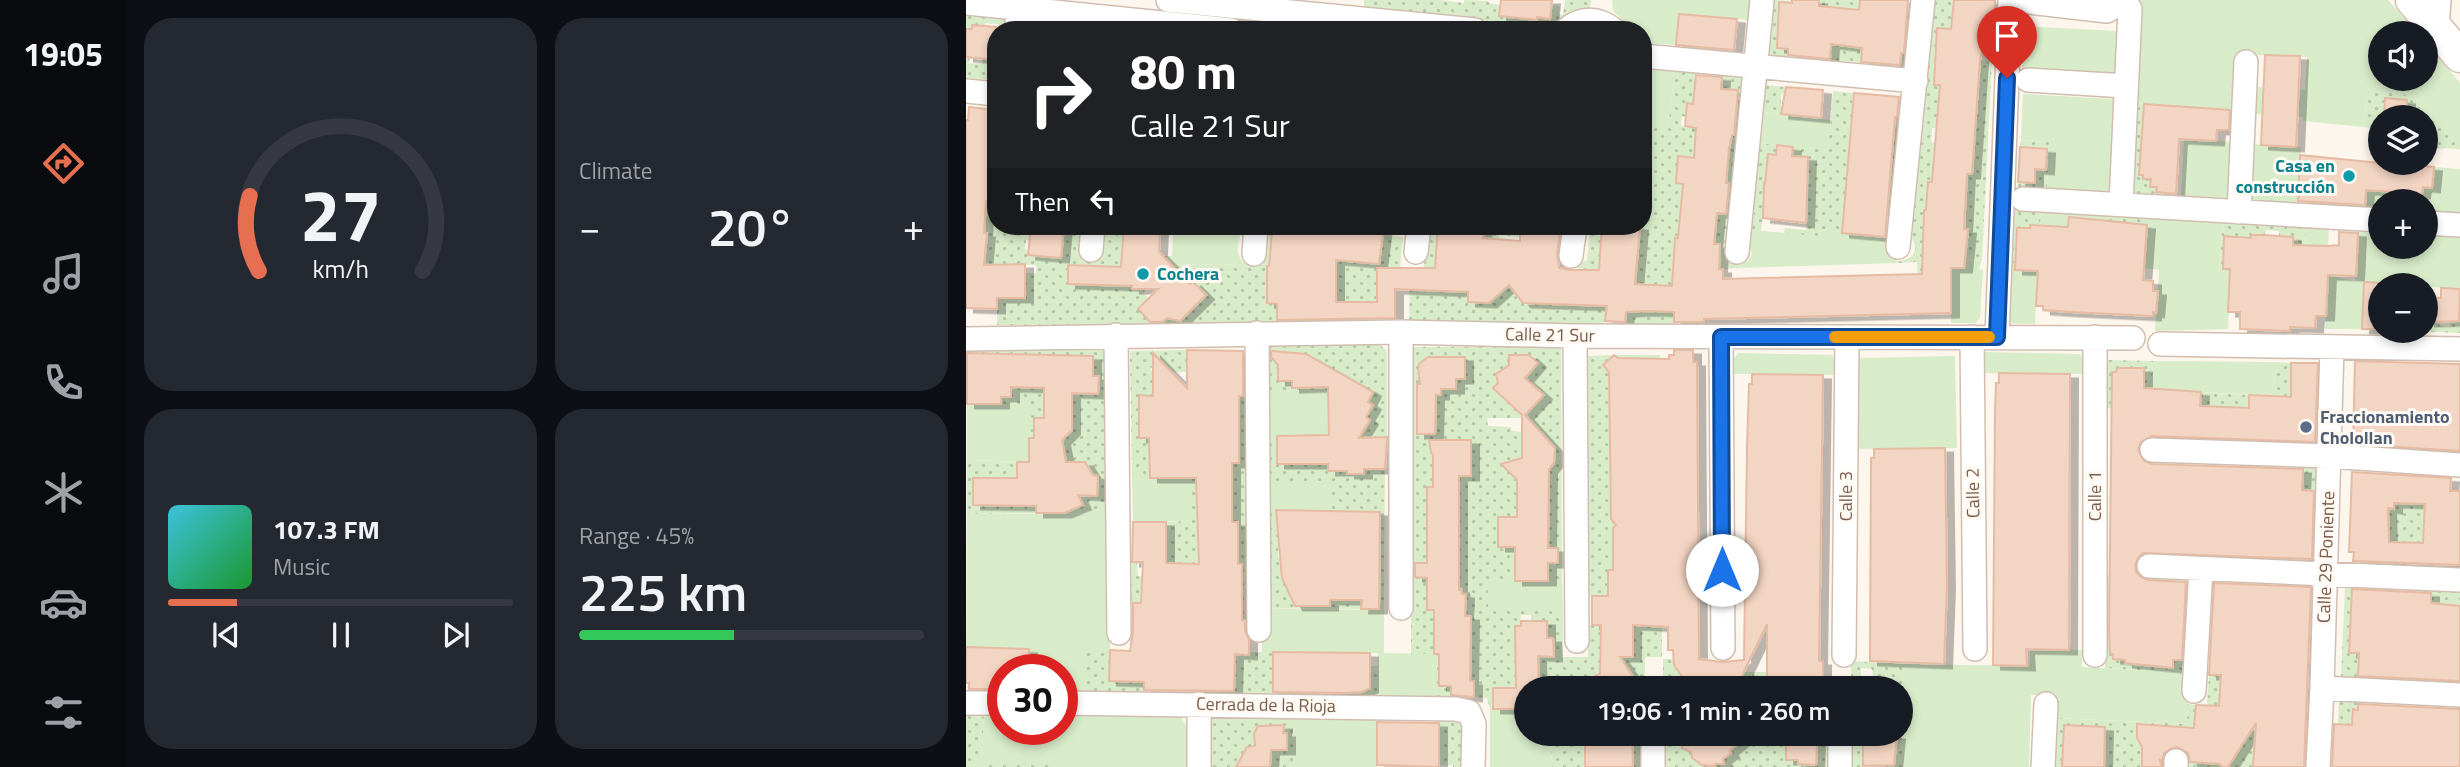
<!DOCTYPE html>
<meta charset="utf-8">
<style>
body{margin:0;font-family:"Titillium Web",sans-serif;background:#242831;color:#f1f3f6;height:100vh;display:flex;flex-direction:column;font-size:26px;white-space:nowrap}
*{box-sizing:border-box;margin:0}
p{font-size:23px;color:#9ea1a6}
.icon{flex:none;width:38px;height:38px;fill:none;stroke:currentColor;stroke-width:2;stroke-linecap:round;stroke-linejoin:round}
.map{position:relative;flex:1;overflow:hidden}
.panel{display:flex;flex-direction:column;gap:18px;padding:18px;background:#0d0f14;width:840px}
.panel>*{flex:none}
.hud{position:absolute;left:21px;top:21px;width:665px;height:214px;border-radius:28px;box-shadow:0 4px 10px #0003;background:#202124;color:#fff;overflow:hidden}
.buttons{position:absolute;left:1402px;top:21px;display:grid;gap:14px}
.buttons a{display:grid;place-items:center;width:70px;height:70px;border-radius:50%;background:#171b24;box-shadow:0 4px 10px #0003;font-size:35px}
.speed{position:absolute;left:21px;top:654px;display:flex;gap:14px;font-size:35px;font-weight:700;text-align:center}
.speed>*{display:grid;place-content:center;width:91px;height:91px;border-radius:50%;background:#171b24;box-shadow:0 4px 10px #0003;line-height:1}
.speed .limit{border:10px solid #d22;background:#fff;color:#111}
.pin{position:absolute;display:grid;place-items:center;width:60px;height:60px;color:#fff;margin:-72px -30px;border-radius:50% 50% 50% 0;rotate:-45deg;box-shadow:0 0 7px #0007}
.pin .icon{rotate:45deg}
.me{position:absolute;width:77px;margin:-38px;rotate:0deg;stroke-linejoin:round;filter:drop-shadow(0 0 5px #0008)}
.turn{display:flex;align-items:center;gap:24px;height:147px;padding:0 28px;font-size:32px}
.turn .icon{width:91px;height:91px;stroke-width:2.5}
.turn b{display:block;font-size:49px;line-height:60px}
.then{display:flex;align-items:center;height:66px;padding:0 28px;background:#0003;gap:14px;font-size:26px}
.big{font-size:52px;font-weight:600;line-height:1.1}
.panel .card{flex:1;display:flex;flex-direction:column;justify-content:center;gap:10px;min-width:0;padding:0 24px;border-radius:28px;background:#242831}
.panel .dial{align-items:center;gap:0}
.dial svg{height:182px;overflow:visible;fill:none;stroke:#363941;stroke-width:7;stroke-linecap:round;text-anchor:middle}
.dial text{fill:#f1f3f6;stroke:none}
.song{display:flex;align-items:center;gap:21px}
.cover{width:84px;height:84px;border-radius:10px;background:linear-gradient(135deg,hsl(190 70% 55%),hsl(130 70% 35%))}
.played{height:7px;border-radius:4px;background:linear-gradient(90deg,#e76f51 20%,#363941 20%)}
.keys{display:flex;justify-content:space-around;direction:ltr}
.heat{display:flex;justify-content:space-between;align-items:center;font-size:38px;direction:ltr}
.charge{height:10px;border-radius:5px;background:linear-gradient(90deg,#34c759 45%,#363941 0)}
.panel .tiles{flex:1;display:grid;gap:18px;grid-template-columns:repeat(2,1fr)}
.trip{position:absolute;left:548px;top:676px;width:399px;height:70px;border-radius:35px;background:#171b24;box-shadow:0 4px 10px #0003;font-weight:600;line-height:70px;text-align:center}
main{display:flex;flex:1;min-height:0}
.menu{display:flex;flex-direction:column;width:126px;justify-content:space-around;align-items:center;background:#090b0e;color:#9ea1a6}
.menu .icon{width:49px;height:49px}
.menu .selected{color:#e76f51}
.menu b{font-size:32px;color:#f1f3f6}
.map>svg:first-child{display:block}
</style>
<main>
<nav class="menu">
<b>19:05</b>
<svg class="icon selected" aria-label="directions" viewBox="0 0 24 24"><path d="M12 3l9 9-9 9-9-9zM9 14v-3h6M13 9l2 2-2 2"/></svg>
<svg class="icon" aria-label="music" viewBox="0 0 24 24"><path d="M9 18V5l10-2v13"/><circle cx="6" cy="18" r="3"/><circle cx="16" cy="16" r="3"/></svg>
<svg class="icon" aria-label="phone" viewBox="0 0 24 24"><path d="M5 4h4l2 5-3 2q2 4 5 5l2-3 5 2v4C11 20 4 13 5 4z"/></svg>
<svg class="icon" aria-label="climate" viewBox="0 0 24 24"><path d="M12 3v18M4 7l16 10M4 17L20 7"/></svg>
<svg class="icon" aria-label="car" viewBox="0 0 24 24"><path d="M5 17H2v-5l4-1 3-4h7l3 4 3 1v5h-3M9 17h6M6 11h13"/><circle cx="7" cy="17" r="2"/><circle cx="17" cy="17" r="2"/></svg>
<svg class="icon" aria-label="filters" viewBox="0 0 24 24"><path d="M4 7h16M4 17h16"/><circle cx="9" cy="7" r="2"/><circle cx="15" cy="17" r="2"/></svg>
</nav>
<section class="panel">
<div class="tiles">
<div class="card dial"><svg viewBox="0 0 100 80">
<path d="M14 69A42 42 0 1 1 86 69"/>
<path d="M14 69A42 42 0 0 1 10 36" stroke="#e76f51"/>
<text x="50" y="56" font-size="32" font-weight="700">27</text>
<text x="50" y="72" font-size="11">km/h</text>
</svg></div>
<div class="card"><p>Climate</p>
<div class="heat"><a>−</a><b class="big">20°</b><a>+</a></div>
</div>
<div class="card">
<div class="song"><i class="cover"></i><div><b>107.3 FM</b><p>Music</p></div></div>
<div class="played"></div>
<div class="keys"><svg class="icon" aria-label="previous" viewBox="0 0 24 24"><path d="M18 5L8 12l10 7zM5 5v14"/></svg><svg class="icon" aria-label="pause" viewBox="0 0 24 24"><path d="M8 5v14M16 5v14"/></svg><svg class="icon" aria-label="next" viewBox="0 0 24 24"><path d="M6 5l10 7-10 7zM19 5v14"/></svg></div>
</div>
<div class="card"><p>Range · 45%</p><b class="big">225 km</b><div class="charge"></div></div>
</div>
</section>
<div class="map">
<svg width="1494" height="767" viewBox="0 0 1494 767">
<defs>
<pattern id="park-dots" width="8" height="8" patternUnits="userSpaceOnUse" patternTransform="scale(1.75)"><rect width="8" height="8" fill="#d8ecc9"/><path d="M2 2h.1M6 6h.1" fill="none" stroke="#b4c2a5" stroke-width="1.8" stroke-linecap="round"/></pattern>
<filter id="shadow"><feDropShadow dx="8" dy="4.5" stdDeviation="0" flood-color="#0004"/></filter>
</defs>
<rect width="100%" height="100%" fill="#fdf6ec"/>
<path fill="#d8ecc9" d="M646,0H783L782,20L713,14L710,45L677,43V30H667L647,11Z
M1174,0H1422L1451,33H1414V79H1460V43L1494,83V150L1448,96L1401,91L1398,127L1337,121V117L1288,114L1290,87L1339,90L1341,57L1269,54L1266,110L1170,103Z
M1059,26L1151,31L1149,77L1056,72Z
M677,68L709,70L702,130L677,127Z
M1057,94L1148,99L1143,193L1081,189L1083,142L1055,140Z
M797,112L866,120L863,151L794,143Z
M1218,139L1265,142L1262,198L1215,196Z
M1287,144L1335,147L1332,204L1284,201Z
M1402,161L1430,163L1427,201H1414V208L1399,207Z
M1468,167L1494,169V214L1464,212Z
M1075,209L1103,211L1101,265L1072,264L1069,324L1042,323L1045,263L1072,264Z
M1181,215L1257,220L1253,273L1264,275L1262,329L1189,331L1193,270L1178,268Z
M1340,225L1363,226L1361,275L1389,281L1392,229L1414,230V247H1460V233L1494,235V289L1398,282L1396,329H1359L1361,280L1338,279Z
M208,226H276C275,241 266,252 279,264L205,265Z
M786,230L854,236L855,230L924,237C917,247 921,257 932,261L931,263L772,268L773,264L782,261L786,254L783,243Z
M1016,259L1013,269H1017L1014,318L1009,323H985V262Z
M1018,352L1114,354L1117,361V374L1015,373V357Z
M772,353L866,355L870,362V375L768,374V359Z
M989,356L991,448L893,449L892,358Z
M1187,361L1309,362L1308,396L1186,389Z
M298,394H362L363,436H298Z
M1,404H63V462L1,460Z
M166,478H222V521L167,522Z
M298,481H362V511L297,510Z
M142,513L144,650L120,695H96V670H62V649L0,647L1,514Z
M522,581H596L597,608L522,609Z
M296,608L418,610V653L468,654L467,699L413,698L412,653L296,652Z
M1064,649L1116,650V667L1224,673L1221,724L1089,718L1090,695H1065L1063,767H936L937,664L1064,666Z
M18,708L37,709V730H96V709L213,713L222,730V767H86L85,761H17L16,767H0V761H16Z
M524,709H560V733H585L586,767H524Z
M328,719H411V767H329Z"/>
<path fill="url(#park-dots)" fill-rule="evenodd" d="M398,0H473L498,3V0L522,1L523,3L535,5L534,16L544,17L545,9L571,17L584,18L585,5L594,6L593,14L597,15L599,0H625L624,8L609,14L594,28L398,8Z
M807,0L853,3V0H894L946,15L942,63L934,66L935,53H939V39L894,35L895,62L864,60L865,43L875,34L876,8L813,2L811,48L822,49L821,57L803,55Z
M968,0H988L994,11H986L985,26L994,29L973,28L972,39H970L968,56L975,57L968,85L988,86L971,128H966L965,142L973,143C967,157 966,167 969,183H962L961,198L965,210H958L956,226L975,227L958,232L956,262H985L952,281L951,262L931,263L932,261C946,260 955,251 945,238Z
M0,9L41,18L40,30H33V24L20,23L19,26L0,29Z
M0,57H4L3,63L16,64L17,59L30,60V80L0,78Z
M1009,60L1026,61L1016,259L999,260L1001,174H1006L1005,116H1011L1012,88Z
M709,70L730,73L728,98L740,105L721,103L720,117L716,116L715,126L725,127L738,121L729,144L765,148L766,135H768L771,90L755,89L756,75L772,77L777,80L760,250L763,260L773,264L772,268L753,269L739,240L709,238L707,270L725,269L709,312L708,331L674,330L659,322L660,302L677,312L681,311L661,284L670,271L674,226H677L679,127L702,129ZM712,157L763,183V188L753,197L762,198L760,214C739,213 730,186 710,183Z
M800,85L819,87V94H815V114L797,112Z
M1401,90L1448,96L1494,149L1460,148V117H1440V100L1420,99L1424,117H1414V121H1406V128L1398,127Z
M867,91L887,93L876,233L855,230L854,236L818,233L819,228L840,230L841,216L834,215L841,206L842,158L826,156L827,147L862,150Z
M1170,103L1178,104L1173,175H1177V179H1185V187H1191V192L1196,193V195L1167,194Z
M922,124L933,125L924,237H921L923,216L920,215L925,164L917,163Z
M30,127V226H65L63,240H60L59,249L62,250V254L97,234H105V226H117L112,252L120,262H128C140,252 135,240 137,226H157L156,232L189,256H206L205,265L280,264L292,262L298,226H319L318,232H306L305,250L316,266L301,267V303L311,304V323L191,328L31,325V298H59V273H70V265H18L21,233H18L20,201H25L26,191L14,190L7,170L27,171L28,160L17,159L16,134L29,136ZM102,265L136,285L102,283ZM166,267L220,288L227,282L240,296L215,321L201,318L190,328L172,309L183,298L177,293L180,289H166Z
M1055,140L1083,142L1081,189L1052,187V182L1069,183V169L1080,170L1081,149L1054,147Z
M794,143L811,145L810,155L803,154L801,183H798L796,202L808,204L797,214L795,231L786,230Z
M1457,187L1466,188L1464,212L1460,211V201H1427L1428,192L1456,194Z
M1047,208L1075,209L1074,226L1051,228L1049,258L1072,264L1045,263Z
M1103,211L1181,215V225L1130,220L1124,228V218L1103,217Z
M1257,220L1340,225L1339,245H1327V237L1313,236V231L1300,230L1299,235H1285V238L1259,236L1257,269L1283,271L1311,278L1253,274Z
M358,226H384L383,232L412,254H414L415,245L412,235L437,237L434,268H411V302H395L394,321H370V268H356Z
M461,226L483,228L472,268H458L457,290L491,292L518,257L502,302L522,303L535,292L540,274L559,305L629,297L638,307L641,305L639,321L629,330L443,326L444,267H458Z
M518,226H554V237L533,235V239L517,238Z
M624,226H631L630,235L635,236L634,256L639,257L638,270L605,268V265H612L621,260Z
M1460,313L1461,322L1473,323L1474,326H1484V321H1493L1494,316V333L1450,331H1460Z
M298,344H413L421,351V437L379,438L404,420L400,417L407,405L402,402L407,392L396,385L393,387L383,382L384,379L362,366V394H298Z
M595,346L596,581H582V563H592V548H574L583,537V486L551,517H532V547H549V581H522V608H597V657H622V625H635L667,657V625H671L696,596V657H679V688H528L527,709H524L521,698L508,697V681L473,675V685L485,686V696H467L468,654H445L444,347ZM521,418H562V430H573L589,448L588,463L575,477L535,464L556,458H565L556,439V432L545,431V427L522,426ZM493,486V589L495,590L496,594H500L493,610H461V578L456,563H461V487ZM555,615H565V621H581V638H587V657L550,655ZM468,616H504V655L468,654L472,627H468Z
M1,348L140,349L142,513H84V496H70V513L1,514V460L51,462L52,471L97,446L96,440L106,430V404L78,418L68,438H63V404H35V397L45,386H48V353H1ZM84,462H119L127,475L132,476L131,496L113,497Z
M221,350V372H205L193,360L184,369L187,373V396H173V437L183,438V458H194V470H184V478H166L164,351Z
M648,355H694L695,449L652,358L648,356L637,365L654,383L643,389L644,509L649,516L645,520L650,525L646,529L657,541H647V570H642V596H623L622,356Z
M1142,360L1187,361L1185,408H1142ZM1151,368L1178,369V399L1146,394V373L1150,372Z
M1309,362L1325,363V397L1307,420Z
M1235,392L1283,395V408L1238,407L1257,434V445L1183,442L1184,437H1199L1200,422L1211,423V439H1222V425H1233Z
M273,396H282L283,621L268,620L249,607H276V564L179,651H164L165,621L177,622L223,564L200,563V522L222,521V458L240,463H272ZM234,478L266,479V500L262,522H272H233Z
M298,436H311L312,464H345V436L381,471V474H398V469H419L418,610L413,609V575L377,600H396L395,609L296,608L297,510H310V525L313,526L312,557L363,558L413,512L362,511V481H298Z
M1277,458L1354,462L1353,491L1336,490L1337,467L1304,466V472L1275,508Z
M1428,495L1436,503L1483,506L1457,543L1433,542L1432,566H1420L1421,518L1419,508L1427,509Z
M166,562H171L172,576H202L175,603H165Z
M1141,574L1175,589V575L1196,576V589L1143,610V631L1148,632L1190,660V667L1206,668L1207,660H1216V645H1225L1224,673L1139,668Z
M1379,585H1385V594L1396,595V608L1385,607V616L1411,608V586H1431L1430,635L1383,641V652L1393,653L1392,678H1375Z
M1454,587H1494V606L1465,603L1454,594Z
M120,649L144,650V681L178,682L177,696L120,695Z
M283,652H307V692L336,693C337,679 332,667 333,652H354V699L235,696V690H268L269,654L283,655Z
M697,659H711L723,685L720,688H697Z
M885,661L937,664L936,767H914L928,765L931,735H898L897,765L901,767H885V733H934V688H915L907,677L906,669L895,668V688H885Z
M404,666H413V698L378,699V692H396L404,688Z
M778,672H801V688H769Z
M1243,675H1264L1253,706L1241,705Z
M1373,696L1392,698V710L1388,709L1386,725L1372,724Z
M1222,704L1230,705L1229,720L1253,729L1289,731L1290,725L1306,726L1287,767H1223V758L1202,757L1201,767H1088L1089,718L1221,724Z
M18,708L16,761H86V767H16V761H0V709Z
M243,717L328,719L329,767H243Z
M472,720H496L501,767H487V765L438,767L473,750Z
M585,733H619V744L668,738L669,733H679V767H586Z
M698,733H864L863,767H700Z"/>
<path fill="#f3d5c3" stroke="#e6bba3" stroke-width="2" fill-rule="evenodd" filter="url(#shadow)" d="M535,0H586L584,19L571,17V20L533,16Z
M826,0H853V6L893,10L894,0H942L938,53H935L934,65L895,62L896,48L865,44L864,59L822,55V49L811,48L813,2L826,3Z
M988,0H1029L1027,44L1017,43L1014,60L1006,174H1001L998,229H1002L998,268H985V313L738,319V322H708V312L681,311L660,312L659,322L639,321L641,306L557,303L543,285L523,303L502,302V292L429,289V318L311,320V304L301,303V266H303L306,231L318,232L319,226H418L413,264L370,260V302H411V268H469L472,226H518L517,238L554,241V226H595L591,254L593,268L604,270H633L636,226H674L669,284L706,286L709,238H712L717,184L710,183L712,156L728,158L730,128L719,126L721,103L727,104L730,75L756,77L755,89L772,90L768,135H766L763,148L760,183H763L760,214L751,213L748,244H754L753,269H757V279L956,274L958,210H960L962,182H966L974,85H968L971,28L985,29Z
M713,14L771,19L768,50L710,45Z
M6,25L30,27V60L0,57V29H6Z
M1299,55L1334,56L1330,147L1295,145Z
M820,87L857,90L855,118L815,114Z
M888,93L933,97L931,117H929L919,237L876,233Z
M1419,98L1441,100L1440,117H1418Z
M1178,104L1264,110L1263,130H1251L1250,141L1213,139L1210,194L1190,192L1191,187H1184L1185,179H1177V175H1173Z
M3,107L30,110L25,202L20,201L18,233H21L18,265L59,264V298H31V309L0,308V120H2Z
M811,145L827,147L826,156L842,157L840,223L797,218L798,183H799L802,154L810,155Z
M1054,147L1081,149L1080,170L1069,169V183L1052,182Z
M1334,155L1414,163H1447V165L1468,167L1466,188L1457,187L1456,194L1400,190L1399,205L1332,201Z
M1103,217L1181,225L1177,280L1187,281V291H1192L1190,313L1187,312V316L1106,312L1077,310V306H1070L1072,271L1049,270L1051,228H1064V225L1102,227Z
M65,226H98L95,258L62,255Z
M158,226H194L193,252L224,284L227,282L240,295L214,321L201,318L197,322H184L172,309L192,289H166V286L102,284V265L155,267Z
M1373,232L1392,233L1390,276L1362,275L1360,316H1350L1349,328L1324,327V331L1274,329V312H1262L1264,269H1257L1258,236L1285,238V235H1299L1327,237V245L1362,246L1373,245Z
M1398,282L1414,283V329H1396Z
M1475,288L1494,289L1493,321L1461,322L1460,297L1475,298Z
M221,350L277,351V396H273V463H266V522H272V564H276V620L279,621V631L283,639V655L269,654L268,691L178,690V682L143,681L144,650L164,651L167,633V603H175L177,562H166L167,522H200V563L233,564L230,478H184L183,438H173V395L187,396V353L221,388Z
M708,350H727V362H731L733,659L756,662L778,660L781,448L783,384H786V374L857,375L853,661H857V688H801V624L770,688H724L708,665L707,650H702V627L667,625V657H654L668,678L651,688H634L629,676L634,674L635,625H626V596H642V570H647V528L650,525L645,519L643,372L637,365L648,355L652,358L703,359V355H708Z
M305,351L340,354L407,392L402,402L407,405L400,417L404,420L393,438L421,437L419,469H398V474H381V471H362V464H311V436L363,435L362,387L326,388V381H312V365L305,357Z
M1,353L127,356V376H133L132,394L106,393V430L96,440L100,462H119L127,475L132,476L131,496L112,495L117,505L98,513H70V506L7,505V478H51V462H63V438H68V418H78V388L45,387V397H35V404H1Z
M543,355H563L572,363L559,378L578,395L559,415L589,448L588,463L583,469L582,548H592V563H582V581H549V547H532V517H551V480L535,464L556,458V415L527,388L532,383L530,374L543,365Z
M462,357H499V379H490V389H475V395H470L469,434H451V384H454L452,369L453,364Z
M1389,361L1494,364V451L1387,444Z
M1325,363H1352L1349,442L1186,436L1175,442L1172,450L1178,461L1186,464L1337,469L1336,490L1348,491L1346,559L1177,553L1172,558L1169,565L1170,572L1175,577L1182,580L1220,582L1216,660H1207V668L1159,663V660L1147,659V654H1144L1143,632L1146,372H1150L1151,368H1178V388L1235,392L1234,406L1283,408V395L1325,397Z
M1033,373L1104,374L1103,650L1060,649L1061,666L1027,665L1029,412L1030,383H1033Z
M463,440H505V476H493V590L495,589L496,594H500L499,616H505L504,681H508V697L485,695V686H473V654H468V610H461V578L449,577V563H461V487H467V455L465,452Z
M979,448L981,585L978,664L904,661L905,458H908V449Z
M1386,472L1485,478L1484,491H1494V565L1387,561L1388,552H1383ZM1428,503L1459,504L1457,543L1423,542L1422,508L1428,509Z
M310,510L414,512L413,609H395L396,600H364V606H329L316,578Z
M1248,583L1345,587L1338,767H1287L1290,723L1262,767H1256L1254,764L1224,762L1222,753L1211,747L1204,749L1198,753L1196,761L1194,760L1196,767H1176V747L1171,738V724L1228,728L1230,705L1253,706L1255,675H1243Z
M1386,589L1465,593V603L1494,606V681L1392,676L1393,653H1383Z
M555,621H581V638H587L588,657L572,656L573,688H560V709H527V688H550L549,626H555Z
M0,647L63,649L62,670H37V689H3V683H0Z
M307,652L404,653V688L396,692L378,693L307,692Z
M1392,704L1494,709V767H1366L1368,724L1386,725L1387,709L1392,710Z
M411,722L473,723V767L411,765Z
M318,725L317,733H321V750H305L304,767H270L281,747L289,746L288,734L292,726Z
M1098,725L1139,727L1138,767H1096Z
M619,733H666L667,767H619Z
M716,733H785L763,751L765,753L757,759L758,764H749V766L736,765L726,758L725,752L716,748Z
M820,733H843L851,742L850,765L832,764V760H820Z
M897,735H931L928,765L897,766Z"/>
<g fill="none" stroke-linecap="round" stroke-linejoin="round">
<g stroke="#d1beb0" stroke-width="26">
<path id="street" d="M202,0L509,30
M1046,0L1141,11L1154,3
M1152,0L1161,4L1164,9L1155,204
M0,3L265,30
M1471,29L1473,0
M50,30L54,0
M600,30C615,17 632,17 648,30
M677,56L950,81
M1062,80L1160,86
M0,91L30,94
M1057,199L1414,220
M1273,212L1280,62
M1460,223L1494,225
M932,247L957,0
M125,250L127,226
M450,252L453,226
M771,252L796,0
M288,254L290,226
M605,256L609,226
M435,332V608
M291,333L293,630
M150,335L153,633
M609,336L611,641
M755,337L757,648
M1006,337L1009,649
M1031,337L1044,0
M0,339L435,332L609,336L1167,338
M1194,344L1494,349
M1186,450L1363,456L1494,465
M1183,566L1494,580
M878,655L881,337
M1129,655V337
M1356,688L1494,695
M1228,691L1235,569
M0,703H37
M96,703L490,709L503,712L508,724L507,767
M233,704V767
M687,767V733
M874,767V733
M1077,767L1080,704
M1210,767V761
M1352,767L1356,688L1366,348"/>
</g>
<g stroke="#d6c0b0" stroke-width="35">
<path id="secondary" d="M1446,0L1494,56"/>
</g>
<use href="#street" stroke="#fff" stroke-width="23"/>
<use href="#secondary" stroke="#fff" stroke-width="32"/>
</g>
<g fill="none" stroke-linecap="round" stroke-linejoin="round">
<g stroke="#114b97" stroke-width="18">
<path id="route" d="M756,570L755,337H1031L1041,78"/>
</g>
<use href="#route" stroke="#1a73e8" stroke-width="12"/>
<path stroke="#f59e0b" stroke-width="12" d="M869,337H1023"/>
</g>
<g fill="#0f9aa8" stroke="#fffaf3" stroke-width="2.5">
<circle cx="1383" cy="176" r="7"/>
<circle cx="177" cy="274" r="7"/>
</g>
<circle fill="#5c6f8a" stroke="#fffaf3" stroke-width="2.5" cx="1340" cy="427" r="7"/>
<g text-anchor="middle" stroke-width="6" stroke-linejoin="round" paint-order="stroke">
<g font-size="18" font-weight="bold" fill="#0d838f" stroke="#fffaf3" text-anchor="end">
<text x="1369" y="172">Casa en<tspan x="1369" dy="21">construcción</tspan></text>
<text x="191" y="280" text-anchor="start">Cochera</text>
</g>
<g font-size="18" fill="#7a5c4d" stroke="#fffaf3">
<text transform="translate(584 335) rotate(1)" y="6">Calle 21 Sur</text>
<text transform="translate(1007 493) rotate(-91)" y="6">Calle 2</text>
<text transform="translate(880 496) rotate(-90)" y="6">Calle 3</text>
<text transform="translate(1129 496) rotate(-90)" y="6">Calle 1</text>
<text transform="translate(1360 557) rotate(-88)" y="6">Calle 29 Poniente</text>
<text transform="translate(300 705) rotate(1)" y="6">Cerrada de la Rioja</text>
</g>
<g font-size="18" font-weight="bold" fill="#4e5e75" stroke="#fffaf3" text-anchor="start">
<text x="1354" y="423">Fraccionamiento<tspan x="1354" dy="21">Cholollan</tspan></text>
</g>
</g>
</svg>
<div class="buttons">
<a><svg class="icon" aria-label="sound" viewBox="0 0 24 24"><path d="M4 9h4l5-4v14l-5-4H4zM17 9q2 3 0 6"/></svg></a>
<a><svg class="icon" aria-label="layers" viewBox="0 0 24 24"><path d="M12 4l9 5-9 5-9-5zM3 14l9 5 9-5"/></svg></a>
<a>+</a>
<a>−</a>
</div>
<div class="speed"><div class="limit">30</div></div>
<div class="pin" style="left:1041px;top:78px;background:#d93025"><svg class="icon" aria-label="arrive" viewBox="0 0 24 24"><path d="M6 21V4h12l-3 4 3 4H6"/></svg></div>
<svg class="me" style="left:756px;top:570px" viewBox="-20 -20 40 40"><circle r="19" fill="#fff"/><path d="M0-13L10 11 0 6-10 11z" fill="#1a73e8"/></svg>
<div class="trip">19:06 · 1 min · 260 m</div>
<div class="hud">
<div class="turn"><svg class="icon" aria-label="right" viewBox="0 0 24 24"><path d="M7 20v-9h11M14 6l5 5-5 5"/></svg><div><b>80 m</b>Calle 21 Sur</div></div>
<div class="then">Then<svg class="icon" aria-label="left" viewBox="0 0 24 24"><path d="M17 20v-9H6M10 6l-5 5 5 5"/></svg></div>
</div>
</div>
</main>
